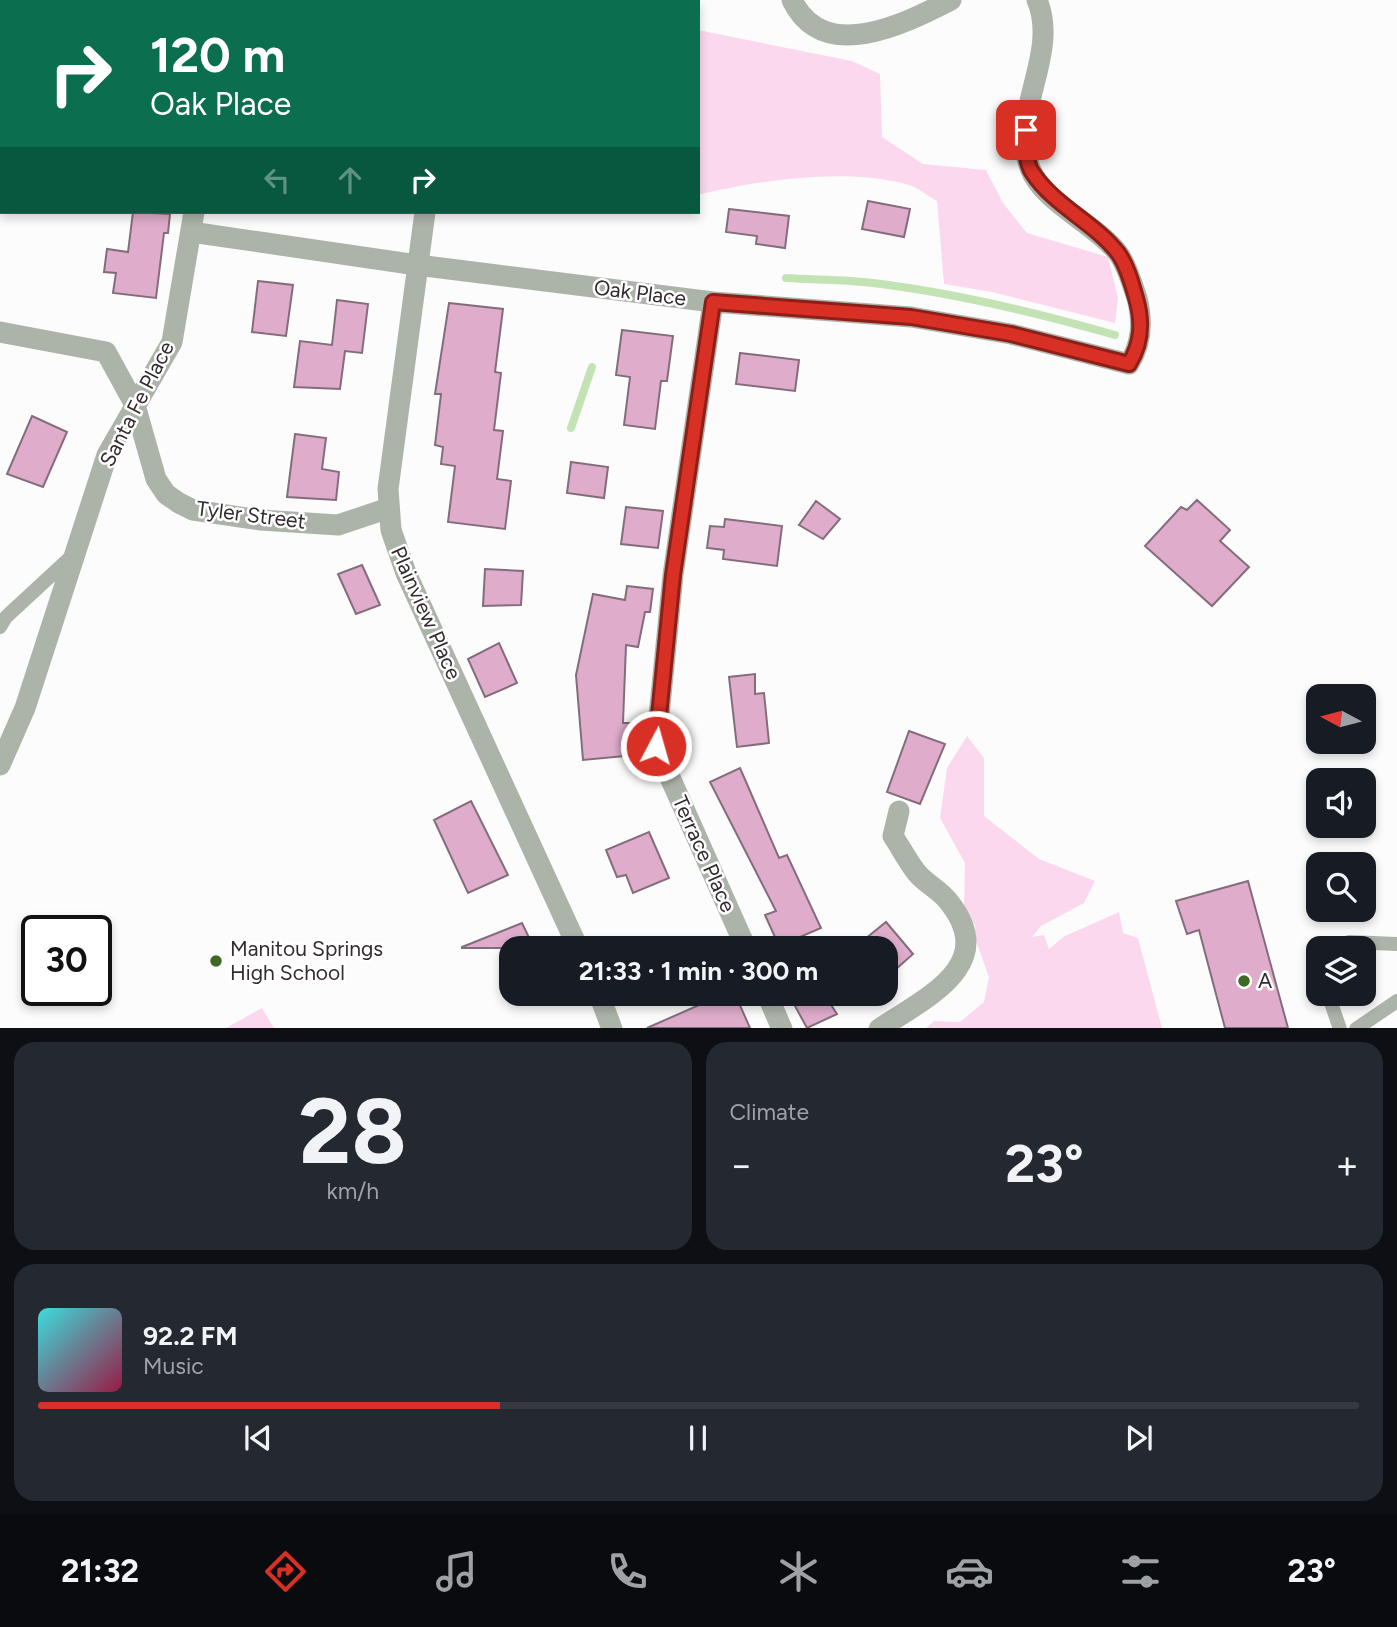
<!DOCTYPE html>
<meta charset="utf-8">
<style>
body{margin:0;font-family:Figtree,sans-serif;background:#242831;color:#f1f3f6;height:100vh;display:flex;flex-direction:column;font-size:26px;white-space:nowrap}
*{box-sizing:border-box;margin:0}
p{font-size:23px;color:#9ea1a6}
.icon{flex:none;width:38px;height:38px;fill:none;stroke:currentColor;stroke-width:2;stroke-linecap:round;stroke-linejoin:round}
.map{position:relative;height:1028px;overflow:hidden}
.details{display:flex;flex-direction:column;gap:14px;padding:14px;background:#0d0f14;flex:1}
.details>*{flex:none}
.banner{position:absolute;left:0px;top:0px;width:700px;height:214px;box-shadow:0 4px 10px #0003;background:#0b6e4f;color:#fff;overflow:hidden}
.needle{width:46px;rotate:277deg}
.controls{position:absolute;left:1306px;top:684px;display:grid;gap:14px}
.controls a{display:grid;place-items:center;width:70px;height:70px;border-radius:14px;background:#171b24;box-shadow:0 4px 10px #0003;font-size:35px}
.speed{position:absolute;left:21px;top:915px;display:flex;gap:14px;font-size:35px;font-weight:700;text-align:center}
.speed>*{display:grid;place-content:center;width:91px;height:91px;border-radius:50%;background:#171b24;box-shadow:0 4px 10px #0003;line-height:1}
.speed .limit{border:4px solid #111;border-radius:10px;background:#fff;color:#111}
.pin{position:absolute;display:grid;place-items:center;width:60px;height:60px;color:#fff;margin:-30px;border-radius:14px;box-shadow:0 4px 10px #0006}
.me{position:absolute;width:77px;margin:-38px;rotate:6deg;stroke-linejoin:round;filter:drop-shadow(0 0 5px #0008)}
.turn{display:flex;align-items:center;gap:24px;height:147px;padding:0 35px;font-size:32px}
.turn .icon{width:91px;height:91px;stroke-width:2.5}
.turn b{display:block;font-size:49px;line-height:60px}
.lanes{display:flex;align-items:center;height:66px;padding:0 35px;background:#0003;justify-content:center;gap:35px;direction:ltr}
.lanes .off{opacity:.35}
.big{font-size:52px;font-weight:700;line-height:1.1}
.details .tile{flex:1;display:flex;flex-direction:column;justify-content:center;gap:10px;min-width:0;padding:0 24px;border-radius:21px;background:#242831}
.details .dial{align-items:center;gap:0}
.dial b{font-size:91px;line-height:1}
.song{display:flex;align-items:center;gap:21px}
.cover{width:84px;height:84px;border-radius:10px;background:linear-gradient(135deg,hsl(180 70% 55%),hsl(340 70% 35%))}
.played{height:7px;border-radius:4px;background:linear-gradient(90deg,#d93025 35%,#363941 35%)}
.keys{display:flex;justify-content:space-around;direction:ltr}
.heat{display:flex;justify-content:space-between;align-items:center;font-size:38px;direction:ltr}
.details .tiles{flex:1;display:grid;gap:14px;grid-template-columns:1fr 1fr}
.tile:last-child{grid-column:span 2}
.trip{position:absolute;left:499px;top:936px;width:399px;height:70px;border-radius:21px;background:#171b24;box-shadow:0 4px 10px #0003;font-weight:700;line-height:70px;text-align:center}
.tab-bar{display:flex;height:112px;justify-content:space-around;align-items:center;background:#090b0e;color:#9ea1a6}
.tab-bar .icon{width:49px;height:49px}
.tab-bar .active{color:#d93025}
.tab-bar b{font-size:32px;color:#f1f3f6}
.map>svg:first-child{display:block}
</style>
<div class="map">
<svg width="1397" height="1029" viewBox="0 0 1397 1029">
<rect width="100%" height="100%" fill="#fcfcfc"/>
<path fill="#fbd8ed" d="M522,0H649L650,2H522Z
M698,30L852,61L880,74L882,137L923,164L986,170L1003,203L1027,233L1108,257L1118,298L1115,323L992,292L944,284L937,201C928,196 918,188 909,185C847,167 760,180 698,195Z
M967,736L984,758V816L1039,859L1095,881L1084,903L1041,926L1032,937L1044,935L1049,949L1063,937L1119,912L1123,933L1138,938L1162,1028L925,1029L934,1021L960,1022L984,1002L989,977L976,941L975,925L964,910L965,863L940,818L947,768Z
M262,1008L274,1028H226Z"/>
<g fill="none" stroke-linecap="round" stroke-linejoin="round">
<path stroke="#c3e3b4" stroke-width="8" d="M786,278C815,280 844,279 873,283C955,293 1035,312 1115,335
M571,428L592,367"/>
</g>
<path fill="#dfadcb" stroke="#846d7b" stroke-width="2" d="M868,201L910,209L904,237L862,229Z
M729,209L789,216L785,248L756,244L757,236L726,232Z
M133,212L170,214L168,233H164L156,298L113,293L116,273L104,272L107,249L128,252Z
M258,281L293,285L286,336L252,332Z
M337,300L368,304L362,353L345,351L340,389L294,387L300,341L332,345Z
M449,303L503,309L495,372L501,373L494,430L503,431L497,479L511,481L505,529L448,522L455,466L441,464L443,447L435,445L441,394H435Z
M622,330L673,336L667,381H661L655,429L624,425L630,377L616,375Z
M740,353L799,360L795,391L736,384Z
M32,416L67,432L43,487L7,474Z
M295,434L326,438L322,469L339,472L336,500L287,497Z
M571,462L608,467L604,498L567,493Z
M1197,500L1230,530L1220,541L1249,567L1212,606L1145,546L1181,507L1187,510Z
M816,501L840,519L823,539L799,525Z
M626,507L663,511L658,548L621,544Z
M725,519L782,526L777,566L723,559L724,550L707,548L710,526L724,527Z
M362,565L380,605L356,614L338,574Z
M485,569L523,571L521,605L483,606Z
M627,586L653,589L650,612H645L638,647L626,645L623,723H633L635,755L583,760L576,675L593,594L625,600Z
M499,643L517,683L485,697L468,659Z
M755,674V694L764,693L769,743L737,747L729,677Z
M909,731L945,744L920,804L887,792Z
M740,768L779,858L787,855L821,928L779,946L765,915L776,911L710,782Z
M471,801L508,875L468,893L434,820Z
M649,832L669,878L633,893L626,875L617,877L606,850Z
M1248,881L1288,1028H1225L1199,930L1187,934L1176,901Z
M886,922L913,954L886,978V948H854Z
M522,923L534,948H462V947Z
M724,994H735L750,1028H647Z
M818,994H824L837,1014L807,1028L795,1006Z"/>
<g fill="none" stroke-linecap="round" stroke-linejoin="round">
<path stroke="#acb3a9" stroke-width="14" d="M0,627L6,617L72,556
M1334,948L1349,942L1397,944
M1328,994L1340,1029
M1356,1029L1397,1001"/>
<path stroke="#acb3a9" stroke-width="21" d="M792,0C824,65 904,24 951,0
M223,2L224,0
M457,2V0
M425,212L388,489L391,530L406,573L578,948
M191,232L417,265L713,302L911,317L1011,334L1129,364C1142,343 1143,322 1137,298C1132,284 1127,265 1118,253C1096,224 1043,203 1030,168C1009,113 1060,54 1037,0
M713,302L673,575L656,746L746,948
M0,332L106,352L135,405L156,479L166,494L179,503L193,510L261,520L338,525L389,508
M0,765L25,708L107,455L172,342L194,212
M599,994L612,1029
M767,994L782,1029
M879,1029C927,997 999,965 949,902C940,890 926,884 917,873C908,862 901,848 893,836L899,811"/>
</g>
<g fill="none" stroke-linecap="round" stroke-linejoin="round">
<g stroke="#8d1f18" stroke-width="18">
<path id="route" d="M656,746L673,575L713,302L911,317L1011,334L1129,364C1142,343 1143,322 1136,298C1132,284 1127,265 1118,253C1094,222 1054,206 1032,172C1025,161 1026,143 1026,130"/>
</g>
<use href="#route" stroke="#d93025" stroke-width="12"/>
</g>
<g fill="#3f6a26" stroke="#fff" stroke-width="2.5">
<circle cx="216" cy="961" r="7"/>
<circle cx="1244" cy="981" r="7"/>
</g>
<g text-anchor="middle" stroke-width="5" stroke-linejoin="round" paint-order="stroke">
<g font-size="21" fill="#342a30" stroke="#fff">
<text transform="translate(640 293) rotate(7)" y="7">Oak Place</text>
<text transform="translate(137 404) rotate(-63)" y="7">Santa Fe Place</text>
<text transform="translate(251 515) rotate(7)" y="7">Tyler Street</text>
<text transform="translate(426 613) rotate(66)" y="7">Plainview Place</text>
<text transform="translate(704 854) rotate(66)" y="7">Terrace Place</text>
</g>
<g font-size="21" fill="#342a30" stroke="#fff" text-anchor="start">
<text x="230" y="956">Manitou Springs<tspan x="230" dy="24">High School</tspan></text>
<text x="1258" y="988">A</text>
</g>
</g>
</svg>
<div class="controls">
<a><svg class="needle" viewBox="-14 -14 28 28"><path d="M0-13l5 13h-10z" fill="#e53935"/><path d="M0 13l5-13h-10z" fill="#9ea1a6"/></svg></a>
<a><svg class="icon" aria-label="sound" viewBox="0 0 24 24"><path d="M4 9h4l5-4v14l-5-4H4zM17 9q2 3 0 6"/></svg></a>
<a><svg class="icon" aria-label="search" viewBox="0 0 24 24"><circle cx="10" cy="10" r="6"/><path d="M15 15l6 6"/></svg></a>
<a><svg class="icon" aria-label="layers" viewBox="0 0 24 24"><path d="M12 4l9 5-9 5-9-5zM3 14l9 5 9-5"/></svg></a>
</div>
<div class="speed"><div class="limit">30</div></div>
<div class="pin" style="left:1026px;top:130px;background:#d93025"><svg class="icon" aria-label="arrive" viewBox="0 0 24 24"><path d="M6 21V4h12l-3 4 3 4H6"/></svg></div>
<svg class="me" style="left:656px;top:746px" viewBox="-20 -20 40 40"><circle r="17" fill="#d93025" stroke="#fff" stroke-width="3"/><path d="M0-11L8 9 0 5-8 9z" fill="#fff"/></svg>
<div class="trip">21:33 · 1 min · 300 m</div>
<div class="banner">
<div class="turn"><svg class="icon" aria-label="right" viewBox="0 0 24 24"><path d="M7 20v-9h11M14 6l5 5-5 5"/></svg><div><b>120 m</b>Oak Place</div></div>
<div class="lanes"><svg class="icon off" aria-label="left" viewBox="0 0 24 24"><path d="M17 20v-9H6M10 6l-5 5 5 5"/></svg><svg class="icon off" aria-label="ahead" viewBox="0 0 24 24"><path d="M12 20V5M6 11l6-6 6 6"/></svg><svg class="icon" aria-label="right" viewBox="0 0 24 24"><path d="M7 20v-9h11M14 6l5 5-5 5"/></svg></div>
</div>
</div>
<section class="details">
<div class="tiles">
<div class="tile dial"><b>28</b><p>km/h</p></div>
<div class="tile"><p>Climate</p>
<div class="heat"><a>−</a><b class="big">23°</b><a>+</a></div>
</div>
<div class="tile">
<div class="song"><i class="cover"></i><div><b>92.2 FM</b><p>Music</p></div></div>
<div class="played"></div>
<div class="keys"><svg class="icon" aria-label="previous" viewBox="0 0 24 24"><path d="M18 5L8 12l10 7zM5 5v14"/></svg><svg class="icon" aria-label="pause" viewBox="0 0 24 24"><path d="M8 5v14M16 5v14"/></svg><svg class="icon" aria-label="next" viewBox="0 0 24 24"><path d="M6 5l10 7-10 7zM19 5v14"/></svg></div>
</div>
</div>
</section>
<nav class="tab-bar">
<b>21:32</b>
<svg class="icon active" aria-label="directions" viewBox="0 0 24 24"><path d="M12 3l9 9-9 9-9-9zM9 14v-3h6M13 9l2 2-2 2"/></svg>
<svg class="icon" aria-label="music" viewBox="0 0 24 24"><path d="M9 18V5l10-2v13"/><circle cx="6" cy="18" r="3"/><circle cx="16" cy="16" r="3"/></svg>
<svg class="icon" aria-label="phone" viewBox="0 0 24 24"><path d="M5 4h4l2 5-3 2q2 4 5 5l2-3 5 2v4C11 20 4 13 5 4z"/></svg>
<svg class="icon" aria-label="climate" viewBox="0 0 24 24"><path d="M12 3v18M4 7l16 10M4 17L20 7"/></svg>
<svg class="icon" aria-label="car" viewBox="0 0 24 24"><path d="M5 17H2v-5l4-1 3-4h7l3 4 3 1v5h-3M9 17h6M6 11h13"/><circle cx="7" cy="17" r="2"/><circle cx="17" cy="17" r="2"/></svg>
<svg class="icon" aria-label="filters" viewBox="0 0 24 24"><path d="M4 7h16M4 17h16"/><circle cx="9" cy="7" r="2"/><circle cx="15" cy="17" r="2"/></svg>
<b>23°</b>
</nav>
